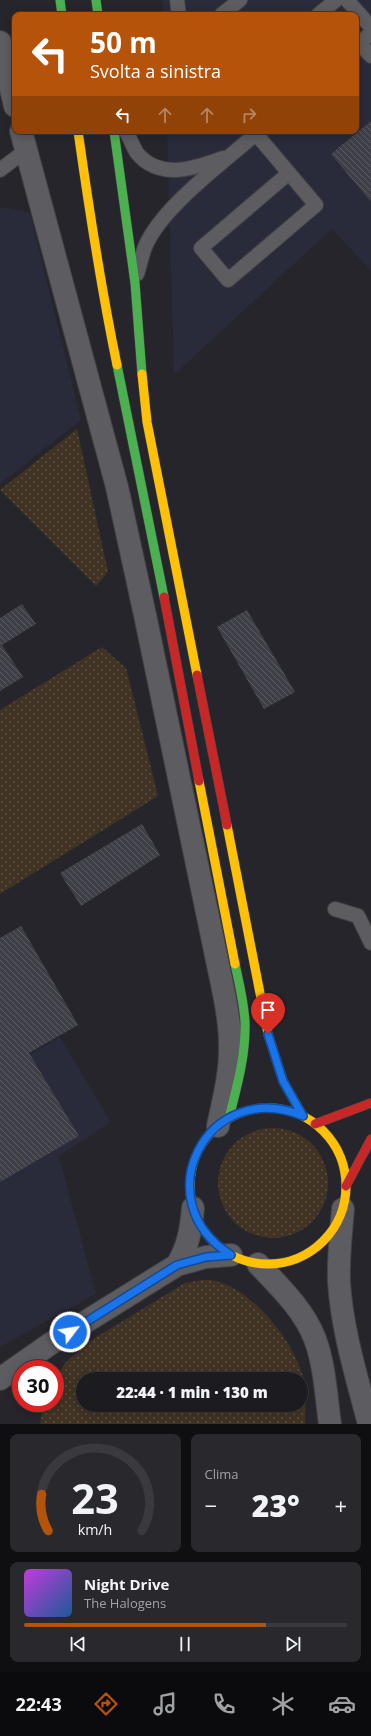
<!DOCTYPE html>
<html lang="it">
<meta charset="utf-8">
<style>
body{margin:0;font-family:"Open Sans",sans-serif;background:#29292d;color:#f1f3f6;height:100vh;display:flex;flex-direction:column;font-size:15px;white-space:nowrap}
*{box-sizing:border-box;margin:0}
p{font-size:13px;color:#a0a1a5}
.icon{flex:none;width:22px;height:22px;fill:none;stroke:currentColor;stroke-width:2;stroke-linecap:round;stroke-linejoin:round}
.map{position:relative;height:1424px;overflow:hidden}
.drawer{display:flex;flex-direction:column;gap:10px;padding:10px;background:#0f0f12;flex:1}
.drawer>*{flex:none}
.banner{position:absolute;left:12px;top:12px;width:347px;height:122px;border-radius:8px;box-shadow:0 2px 10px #0003,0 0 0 1px #3a3a3e;background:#b45309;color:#fff;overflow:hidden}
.speed{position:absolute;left:12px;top:1360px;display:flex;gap:8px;font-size:20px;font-weight:700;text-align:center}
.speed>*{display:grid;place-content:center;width:52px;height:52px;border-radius:50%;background:#1c1c20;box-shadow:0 2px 10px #0003,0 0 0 1px #3a3a3e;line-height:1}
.speed .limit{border:6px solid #d22;background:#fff;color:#111}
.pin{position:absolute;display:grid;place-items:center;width:34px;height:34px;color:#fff;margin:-41px -17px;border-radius:50% 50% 50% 0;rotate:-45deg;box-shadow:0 0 4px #0007}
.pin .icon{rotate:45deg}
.me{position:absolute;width:44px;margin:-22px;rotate:59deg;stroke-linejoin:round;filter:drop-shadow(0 0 3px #0008)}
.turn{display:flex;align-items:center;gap:14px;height:84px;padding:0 12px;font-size:18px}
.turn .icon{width:52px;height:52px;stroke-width:2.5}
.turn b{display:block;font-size:28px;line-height:34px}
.lanes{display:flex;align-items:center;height:38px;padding:0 12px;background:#0003;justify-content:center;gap:20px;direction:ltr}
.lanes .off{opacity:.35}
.big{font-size:30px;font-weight:800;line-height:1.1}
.drawer .widget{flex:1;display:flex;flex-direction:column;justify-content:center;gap:6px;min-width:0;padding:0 14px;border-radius:8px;background:#29292d}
.drawer .dial{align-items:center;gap:0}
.dial svg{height:104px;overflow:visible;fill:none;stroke:#3a3a3e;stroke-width:7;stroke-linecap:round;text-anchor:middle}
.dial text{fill:#f1f3f6;stroke:none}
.song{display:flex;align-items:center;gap:12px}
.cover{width:48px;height:48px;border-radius:6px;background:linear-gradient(135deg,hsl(290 70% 55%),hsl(210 70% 35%))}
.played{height:4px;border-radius:2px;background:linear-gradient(90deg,#b45309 75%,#3a3a3e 75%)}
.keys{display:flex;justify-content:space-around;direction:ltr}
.heat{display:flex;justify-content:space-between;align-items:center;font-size:22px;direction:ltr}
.drawer .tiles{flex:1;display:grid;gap:10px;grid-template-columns:1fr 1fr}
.widget:last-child{grid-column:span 2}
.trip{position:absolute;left:76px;top:1372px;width:232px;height:40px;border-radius:20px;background:#1c1c20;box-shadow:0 2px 10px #0003,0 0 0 1px #3a3a3e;font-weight:800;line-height:40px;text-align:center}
.tabs{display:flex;height:64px;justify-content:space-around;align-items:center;background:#0b0b0d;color:#a0a1a5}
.tabs .icon{width:28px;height:28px}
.tabs .current{color:#b45309}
.tabs b{font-size:18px;color:#f1f3f6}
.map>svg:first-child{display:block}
</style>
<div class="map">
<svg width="371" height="1424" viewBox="0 0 371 1424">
<defs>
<pattern id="grass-dots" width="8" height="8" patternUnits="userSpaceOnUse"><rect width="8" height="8" fill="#413323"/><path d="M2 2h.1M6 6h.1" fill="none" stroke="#5c5043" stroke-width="1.8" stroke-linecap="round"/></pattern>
<pattern id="building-back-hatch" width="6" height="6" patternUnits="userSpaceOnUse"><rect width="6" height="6" fill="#3f3f48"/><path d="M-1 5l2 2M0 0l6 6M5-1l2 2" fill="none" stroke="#5a5a62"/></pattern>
</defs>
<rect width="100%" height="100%" fill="#25252b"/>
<path fill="#292a3a" d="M162,0H371V271L332,229L174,375L167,131H356V15H163Z
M0,207L30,213L81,420L0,484Z
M60,1037L111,1122L59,1156L96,1294L0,1347V1072Z"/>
<path fill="url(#grass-dots)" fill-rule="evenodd" d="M77,429L108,572L96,586L0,490Z
M102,647L126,668L158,796L0,894V710Z
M218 1183a55 55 0 1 1 110 0a55 55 0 1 1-110 0Z
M201,1280C206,1280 212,1280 216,1281C256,1292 297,1345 305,1384C307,1397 305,1411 305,1424H40L44,1403H55V1380L65,1363L90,1341L185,1283ZM83,1379H301V1405H83Z"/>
<path fill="url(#building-back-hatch)" d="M371,121V202L331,154Z
M22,604L36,624L2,645L23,677L0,691V618Z
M247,610L295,692L264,709L217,627Z
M142,824L160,855L81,906L60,873Z
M21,926L78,1025L29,1053L79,1136L0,1182V938Z"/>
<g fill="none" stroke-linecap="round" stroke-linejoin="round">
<g stroke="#414146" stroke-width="16">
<path id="lane" d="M177,0L179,15
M347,0L371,27
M221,15L240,0
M318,15L336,0
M359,43L371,56
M356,46L371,33
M126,131C130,138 133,147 137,153C160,181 196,168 223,158
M256,134L316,205L228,280L201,248L289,173
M0,170L25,151
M137,274C140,265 142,255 145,247C162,206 226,161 259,131
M335,909L358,916L371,943"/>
</g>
<g stroke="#414146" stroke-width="24">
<path id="street" d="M0,42L15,106
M21,131L117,487L145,615L222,984C226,1003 230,1023 230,1043C231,1071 224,1098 218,1126
M343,1209C341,1233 338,1258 339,1282C342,1330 357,1378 369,1424
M258,1264C279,1286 304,1310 315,1339C325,1366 326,1396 330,1424
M177,1265C188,1247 191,1230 193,1208
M0,1379L50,1344L177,1265L206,1257L231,1255"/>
</g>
<g stroke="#414146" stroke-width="10">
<path id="fast" d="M60,0L62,15
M96,0L98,15
M114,131L135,283L142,374
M117,365L164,597
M229,1118C237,1086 246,1055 245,1022C244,1002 239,983 235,964"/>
</g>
<g stroke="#414146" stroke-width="10">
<path id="slow" d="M78,131C89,209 101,288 117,365
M142,374L147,422L197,675
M199,781L235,964
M227,825L268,1034L283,1081L303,1116
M190 1186a78 78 0 1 1 156 0a78 78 0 1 1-156 0Z"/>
</g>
<g stroke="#414146" stroke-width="10">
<path id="jam" d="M164,597L199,781
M197,675L227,825
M315,1124L371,1103
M346,1186L371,1139"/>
</g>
<use href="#lane" stroke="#5c5c61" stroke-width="14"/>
<use href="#street" stroke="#5c5c61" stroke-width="22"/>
<use href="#fast" stroke="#4caf50" stroke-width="9"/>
<use href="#slow" stroke="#ffc107" stroke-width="9"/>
<use href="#jam" stroke="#c62828" stroke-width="9"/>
</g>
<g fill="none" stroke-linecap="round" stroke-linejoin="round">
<g stroke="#114b97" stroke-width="10">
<path id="route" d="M70,1332L177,1265L206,1257L231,1255C144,1201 207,1076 303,1116L283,1081L268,1034"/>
</g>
<use href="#route" stroke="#1a73e8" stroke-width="7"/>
</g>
</svg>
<div class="speed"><div class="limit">30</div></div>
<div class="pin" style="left:268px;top:1034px;background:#d93025"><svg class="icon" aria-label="arrive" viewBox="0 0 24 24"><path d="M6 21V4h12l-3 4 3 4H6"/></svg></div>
<svg class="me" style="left:70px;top:1332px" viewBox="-20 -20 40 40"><circle r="17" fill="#1a73e8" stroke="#fff" stroke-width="3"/><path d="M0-11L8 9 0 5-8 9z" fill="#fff"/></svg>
<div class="trip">22:44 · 1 min · 130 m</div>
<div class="banner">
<div class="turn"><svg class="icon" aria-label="left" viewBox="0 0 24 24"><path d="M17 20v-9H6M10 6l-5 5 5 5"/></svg><div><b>50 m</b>Svolta a sinistra</div></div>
<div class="lanes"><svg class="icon" aria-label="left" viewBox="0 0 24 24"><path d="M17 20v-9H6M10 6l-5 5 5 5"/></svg><svg class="icon off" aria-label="ahead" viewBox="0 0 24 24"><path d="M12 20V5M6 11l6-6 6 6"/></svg><svg class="icon off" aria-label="ahead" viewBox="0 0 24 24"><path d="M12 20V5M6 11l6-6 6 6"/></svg><svg class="icon off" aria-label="right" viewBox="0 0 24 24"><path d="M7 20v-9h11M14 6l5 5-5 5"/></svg></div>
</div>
</div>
<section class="drawer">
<div class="tiles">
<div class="widget dial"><svg viewBox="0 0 100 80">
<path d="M14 69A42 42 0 1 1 86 69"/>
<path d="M14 69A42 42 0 0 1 9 41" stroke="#b45309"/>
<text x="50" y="56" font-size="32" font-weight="700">23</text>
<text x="50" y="72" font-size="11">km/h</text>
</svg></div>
<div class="widget"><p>Clima</p>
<div class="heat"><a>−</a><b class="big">23°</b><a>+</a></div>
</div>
<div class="widget">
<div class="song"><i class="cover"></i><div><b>Night Drive</b><p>The Halogens</p></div></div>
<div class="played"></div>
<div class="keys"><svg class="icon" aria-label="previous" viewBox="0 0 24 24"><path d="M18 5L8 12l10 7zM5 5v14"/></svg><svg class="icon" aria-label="pause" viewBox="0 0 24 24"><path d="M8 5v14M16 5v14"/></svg><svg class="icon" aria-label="next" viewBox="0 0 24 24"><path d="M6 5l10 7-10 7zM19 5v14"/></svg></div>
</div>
</div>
</section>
<nav class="tabs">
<b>22:43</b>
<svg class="icon current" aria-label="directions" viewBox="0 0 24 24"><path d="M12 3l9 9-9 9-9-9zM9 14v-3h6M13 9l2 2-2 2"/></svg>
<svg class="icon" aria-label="music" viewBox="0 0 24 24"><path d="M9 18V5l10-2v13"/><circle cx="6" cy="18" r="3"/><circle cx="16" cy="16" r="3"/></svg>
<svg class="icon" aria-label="phone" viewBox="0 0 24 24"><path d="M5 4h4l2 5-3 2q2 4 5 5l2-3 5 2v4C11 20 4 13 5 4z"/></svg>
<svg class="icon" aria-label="climate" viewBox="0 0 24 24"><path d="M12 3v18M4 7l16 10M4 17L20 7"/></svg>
<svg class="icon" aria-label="car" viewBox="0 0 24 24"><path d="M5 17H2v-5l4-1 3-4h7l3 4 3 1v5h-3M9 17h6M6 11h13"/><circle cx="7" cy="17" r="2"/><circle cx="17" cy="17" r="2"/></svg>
</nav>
